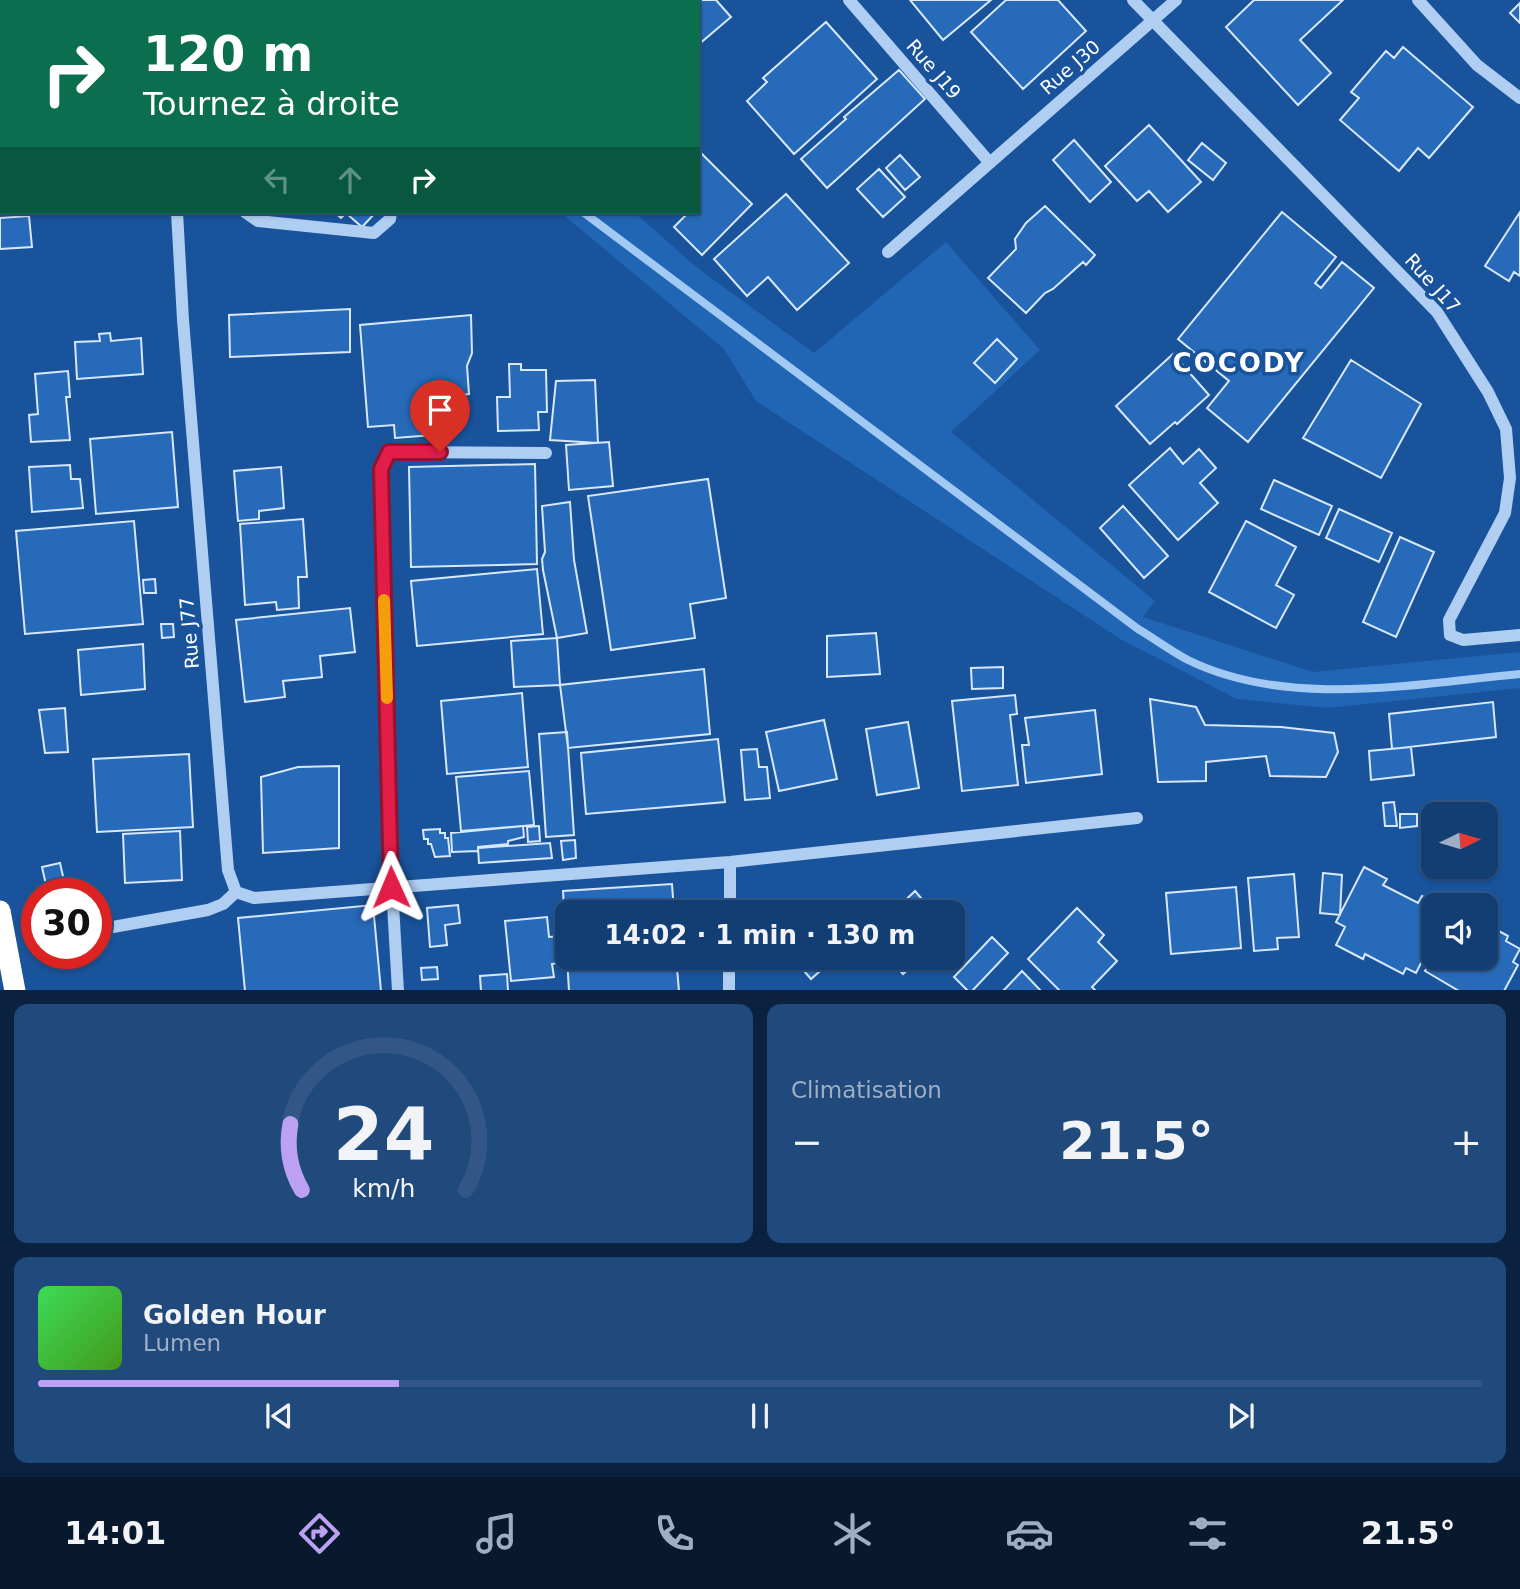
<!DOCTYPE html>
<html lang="fr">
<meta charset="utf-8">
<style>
body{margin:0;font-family:"DejaVu Sans",sans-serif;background:#20497c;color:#f1f3f6;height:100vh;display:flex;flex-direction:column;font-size:26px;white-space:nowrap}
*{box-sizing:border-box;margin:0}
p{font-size:23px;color:#9daec5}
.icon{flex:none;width:38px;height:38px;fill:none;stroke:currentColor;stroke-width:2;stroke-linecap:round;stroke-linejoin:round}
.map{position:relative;height:990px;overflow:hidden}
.details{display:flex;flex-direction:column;gap:14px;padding:14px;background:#0a2240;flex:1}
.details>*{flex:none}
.guide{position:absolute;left:0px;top:0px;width:700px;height:214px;box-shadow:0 2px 5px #0004,0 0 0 2px #325786;background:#0b6e4f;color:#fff;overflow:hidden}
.needle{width:46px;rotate:85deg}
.buttons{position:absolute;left:1421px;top:802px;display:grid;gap:14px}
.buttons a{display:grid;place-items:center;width:77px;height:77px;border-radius:14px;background:#133e74;box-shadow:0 2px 5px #0004,0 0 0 2px #325786;font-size:35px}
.speed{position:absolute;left:21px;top:878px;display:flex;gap:14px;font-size:35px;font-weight:700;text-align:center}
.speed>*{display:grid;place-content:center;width:91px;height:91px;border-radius:50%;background:#133e74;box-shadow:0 2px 5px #0004,0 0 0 2px #325786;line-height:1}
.speed .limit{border:10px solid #d22;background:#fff;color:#111}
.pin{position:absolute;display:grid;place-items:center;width:60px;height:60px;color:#fff;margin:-72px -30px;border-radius:50% 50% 50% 0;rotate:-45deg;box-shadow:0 0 7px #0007}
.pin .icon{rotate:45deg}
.me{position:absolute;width:77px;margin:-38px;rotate:359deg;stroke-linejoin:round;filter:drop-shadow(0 0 5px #0008)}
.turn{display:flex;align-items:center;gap:24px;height:147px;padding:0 28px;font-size:32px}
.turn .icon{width:91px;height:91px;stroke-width:2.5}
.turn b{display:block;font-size:49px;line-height:60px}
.lanes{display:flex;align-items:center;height:66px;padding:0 28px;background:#0003;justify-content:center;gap:35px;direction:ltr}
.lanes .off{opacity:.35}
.big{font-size:52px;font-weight:600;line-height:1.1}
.details .card{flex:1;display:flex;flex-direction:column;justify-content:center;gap:10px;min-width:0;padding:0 24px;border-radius:14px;background:#20497c}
.details .dial{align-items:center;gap:0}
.dial svg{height:182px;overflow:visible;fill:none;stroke:#325786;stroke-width:7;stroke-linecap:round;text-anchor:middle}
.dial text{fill:#f1f3f6;stroke:none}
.song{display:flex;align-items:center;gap:21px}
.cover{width:84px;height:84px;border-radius:10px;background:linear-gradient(135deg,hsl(130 70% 55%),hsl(100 70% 35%))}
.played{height:7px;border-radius:4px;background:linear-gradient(90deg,#bca0f2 25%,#325786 25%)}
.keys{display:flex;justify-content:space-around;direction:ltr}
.heat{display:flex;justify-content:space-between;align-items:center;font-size:38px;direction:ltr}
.details .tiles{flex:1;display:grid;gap:14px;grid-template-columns:1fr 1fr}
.card:last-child{grid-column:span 2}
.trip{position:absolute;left:555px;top:900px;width:410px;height:70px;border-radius:14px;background:#133e74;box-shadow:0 2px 5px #0004,0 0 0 2px #325786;font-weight:600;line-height:70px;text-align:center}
.tab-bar{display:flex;height:112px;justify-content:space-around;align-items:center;background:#08192e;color:#9daec5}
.tab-bar .icon{width:49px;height:49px}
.tab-bar .on{color:#bca0f2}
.tab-bar b{font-size:32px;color:#f1f3f6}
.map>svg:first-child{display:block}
</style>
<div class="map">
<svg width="1520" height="991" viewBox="0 0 1520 991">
<rect width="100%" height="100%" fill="#19539b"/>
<path fill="#2165b5" d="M560,212H634L695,266L814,353L946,242L1040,350L951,432L1155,601L1143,617L1313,672L1520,652V688L1327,708L1237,699L1122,640L756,401L724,349Z"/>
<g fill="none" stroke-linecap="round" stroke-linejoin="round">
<path stroke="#a2c9f4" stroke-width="8" d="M312,0L314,2
M583,212L1138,629C1155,639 1171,651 1188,660C1288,709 1414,684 1520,674"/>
</g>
<path fill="#276ab9" stroke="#d7e8fc" stroke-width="2" d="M85,0H132V2H85Z
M619,0H716L731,17L698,45V2Z
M910,0H991L943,40Z
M1006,0H1058L1086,31L1023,89L971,32Z
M1254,0H1343L1300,40L1331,73L1298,105L1226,27Z
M1520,3V23L1510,13Z
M826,22L877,79L794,154L747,101L767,82L763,78Z
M1403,47L1473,107L1429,158L1418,148L1399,171L1340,120L1359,98L1351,92L1386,51L1394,58Z
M899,70L925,99L827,188L801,159L846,119L844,117Z
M1149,125L1201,182L1168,212L1149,191L1137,201L1105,166Z
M0,134H2L0,165Z
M1074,140L1111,182L1090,202L1053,160Z
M1202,143L1226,163L1213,180L1188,160Z
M698,150L752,204L702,255L674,227L687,214L684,212H698Z
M900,155L920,177L905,190L886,168Z
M879,169L905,197L883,217L857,189Z
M786,194L849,263L797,310L768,277L747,296L714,259Z
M1045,206L1095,255L1086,265L1083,262L1053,289L1045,293L1026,313L988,278L1016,249L1015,239L1026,223Z
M334,212H376L362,227L346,213L341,218Z
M1282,212L1336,257L1315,283L1321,288L1342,262L1374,288L1248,442L1207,408L1229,381L1178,339Z
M1520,212V276L1514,272L1509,281L1485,266Z
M29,216L32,247L0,249V218Z
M350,309V352L230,357L229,315Z
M471,315L472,353L467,366L469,394L444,397L446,434L395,438L394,425L368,427L360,325Z
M110,333L111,341L141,338L143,374L77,379L75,342L100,341L99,334Z
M997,339L1017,359L995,383L974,363Z
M1173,354L1209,395L1177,424L1175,422L1150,444L1116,406Z
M1351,360L1421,404L1381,478L1303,438Z
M509,364H521V370H546L547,412H538L539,430L498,431L497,397H510Z
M68,371L70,397H66L70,440L31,442L29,415L38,414L35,374Z
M595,380L598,443L550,440L556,381Z
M172,432L178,507L96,514L90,439Z
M609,442L613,486L569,490L566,445Z
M1170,448L1183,464L1199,449L1216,468L1200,483L1218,503L1178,540L1129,485Z
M535,464L537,564L411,567L409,467Z
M70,465L71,479H80L83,508L32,512L29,467Z
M281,467L284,508L259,511V519L238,521L234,471Z
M708,479L726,598L690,604L695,638L611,650L588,496Z
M1274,480L1332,506L1319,535L1261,509Z
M570,502L574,560L587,633L557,638L543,570L542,559L545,552L542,506Z
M1123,506L1168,556L1144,578L1100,528Z
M1339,509L1392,533L1379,562L1326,538Z
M303,519L307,577H298L299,608L277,610L276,602L245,605L240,524Z
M134,521L143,624L25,634L16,531Z
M1246,521L1296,547L1276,585L1294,595L1276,628L1209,592Z
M1400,537L1434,552L1396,637L1363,622Z
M537,569L543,634L417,646L411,581Z
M155,579L156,593H144L143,580Z
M350,608L355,652L320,656L322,677L283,681L285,697L245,702L236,620Z
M161,624H173L174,637L162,638Z
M876,633L880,674L827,677V636Z
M557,638L560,685L514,687L511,641Z
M143,644L145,689L81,695L78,650Z
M1003,667V688L972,689L971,668Z
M704,669L710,734L568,748L560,685Z
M522,693L528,767L447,774L441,701Z
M1015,695L1017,714L1010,715L1018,785L962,791L952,701Z
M1150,699L1196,707L1205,725L1281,727L1334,733L1338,752L1326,777L1270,776L1266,756L1206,762V781L1158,782Z
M1493,702L1496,737L1392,749L1389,714Z
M65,708L68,752L45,753L39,710Z
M1095,710L1102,774L1026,783L1022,745H1029L1025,718Z
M824,720L837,779L779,791L766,732Z
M908,722L919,788L877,795L866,729Z
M567,732L574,835L546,837L539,734Z
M718,739L725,802L586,814L581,753Z
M1411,747L1414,775L1371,780L1369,751Z
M757,749L759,767H767L770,798L745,800L741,750Z
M189,754L193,827L97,832L93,759Z
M339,766V848L263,853L261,777L298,767Z
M529,771L534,825L461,831L456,777Z
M1394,802L1397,826H1385L1383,803Z
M1477,807L1478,814H1446L1445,808Z
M1442,809V814H1433V825H1424L1423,810Z
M1400,814H1417V826L1400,828Z
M523,826L524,837L508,841V844L478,847V851L452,852L451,833Z
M539,826L540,841L528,842L527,827Z
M440,829V833H445V838H448L450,856L435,857L431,844H428V839H424L423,830Z
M180,831L182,880L125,883L123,834Z
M575,840L576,858L563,860L561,841Z
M550,843L552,858L479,863L478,848Z
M60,863L67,894H48L42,867Z
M1364,867L1387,879L1383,885L1418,903L1422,896L1440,905H1433V939L1416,973L1406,968L1403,974L1365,954L1363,959L1336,945L1345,927L1336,922Z
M1323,873L1342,875L1340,915L1320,913Z
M1294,874L1299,937L1277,938L1278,949L1254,951L1248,878Z
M672,884L674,912H567V957H676L679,991H569L563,891Z
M1236,887L1241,948L1171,954L1166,893Z
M915,891L933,912H893Z
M373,905L381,991H245L238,918Z
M458,905L460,923L445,925L447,945L430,947L427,908Z
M1077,908L1104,935L1098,942L1117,961L1092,987L1096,991H1060L1028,959Z
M547,917L549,937L560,936L563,962L552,964L554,977L511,981L505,921Z
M1486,924L1508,936L1506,941L1520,949L1513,962L1518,965L1504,991H1459L1425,971L1433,957H1486Z
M992,937L1008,953L972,991H968L954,977Z
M792,957H836L811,979Z
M888,957H922L903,974Z
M437,967L438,979L422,980L421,968Z
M1022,971L1041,991H1003Z
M507,974L508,991H481L480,976Z"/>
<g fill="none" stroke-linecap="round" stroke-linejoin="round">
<path stroke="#afcef2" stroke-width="12" d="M164,0V2
M849,0L990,163
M1133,0L1437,312L1488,392L1506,429L1510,478L1505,513L1449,620L1450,635L1463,640L1520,635
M1418,0L1477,65L1520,98
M177,212L183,320L228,870L236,892L254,898L730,862L1137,818
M245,212L258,221L374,233L390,219L391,212
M888,252L1176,0
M730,912V862
M96,930L208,910L223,904L236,892
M398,991L392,887L381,469L389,452L546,453
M729,991V957"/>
<path stroke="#fff" stroke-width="21" d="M0,911L15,991"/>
</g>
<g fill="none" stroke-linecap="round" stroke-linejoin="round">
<g stroke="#92132f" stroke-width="18">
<path id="route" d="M391,887L381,469L389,452H440"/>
</g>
<use href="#route" stroke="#e11d48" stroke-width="12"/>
<path stroke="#f59e0b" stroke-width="12" d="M384,600L387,698"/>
</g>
<g text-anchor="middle" stroke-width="7" stroke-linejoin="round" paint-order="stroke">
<g font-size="19" fill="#fff" stroke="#19539b">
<text transform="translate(1070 67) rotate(-41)" y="7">Rue J30</text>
<text transform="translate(934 69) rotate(49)" y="7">Rue J19</text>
<text transform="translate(1433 283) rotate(48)" y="7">Rue J17</text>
<text transform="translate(189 633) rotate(-95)" y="7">Rue J77</text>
</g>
<g font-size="26" font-weight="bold" letter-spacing="2" fill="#fff" stroke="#19539b">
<text x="1239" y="372">COCODY</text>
</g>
</g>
</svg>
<div class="buttons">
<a><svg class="needle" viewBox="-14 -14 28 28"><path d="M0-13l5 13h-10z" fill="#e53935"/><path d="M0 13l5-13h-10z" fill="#9daec5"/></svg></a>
<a><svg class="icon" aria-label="sound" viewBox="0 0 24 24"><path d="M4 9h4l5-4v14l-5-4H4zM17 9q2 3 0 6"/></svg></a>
</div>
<div class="speed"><div class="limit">30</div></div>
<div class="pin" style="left:440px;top:452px;background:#d93025"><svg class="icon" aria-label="arrive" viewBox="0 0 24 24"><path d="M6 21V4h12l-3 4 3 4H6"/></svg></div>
<svg class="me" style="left:391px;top:887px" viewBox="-20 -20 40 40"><path d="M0-17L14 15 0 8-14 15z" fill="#e11d48" stroke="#fff" stroke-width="4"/></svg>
<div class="trip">14:02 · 1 min · 130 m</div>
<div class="guide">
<div class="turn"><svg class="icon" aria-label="right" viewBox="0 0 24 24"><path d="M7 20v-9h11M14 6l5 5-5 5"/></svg><div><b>120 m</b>Tournez à droite</div></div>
<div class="lanes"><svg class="icon off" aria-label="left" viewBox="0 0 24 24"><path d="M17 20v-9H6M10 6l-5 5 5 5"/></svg><svg class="icon off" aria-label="ahead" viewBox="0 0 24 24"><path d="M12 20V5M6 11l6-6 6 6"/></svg><svg class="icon" aria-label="right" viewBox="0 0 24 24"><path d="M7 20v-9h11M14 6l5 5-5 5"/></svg></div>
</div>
</div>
<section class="details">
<div class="tiles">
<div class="card dial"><svg viewBox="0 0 100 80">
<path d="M14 69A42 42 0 1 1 86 69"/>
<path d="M14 69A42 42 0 0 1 9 40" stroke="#bca0f2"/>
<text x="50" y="56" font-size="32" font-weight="700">24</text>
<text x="50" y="72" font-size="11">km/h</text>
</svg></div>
<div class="card"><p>Climatisation</p>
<div class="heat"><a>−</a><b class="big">21.5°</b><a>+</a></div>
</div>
<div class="card">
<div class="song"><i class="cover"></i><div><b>Golden Hour</b><p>Lumen</p></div></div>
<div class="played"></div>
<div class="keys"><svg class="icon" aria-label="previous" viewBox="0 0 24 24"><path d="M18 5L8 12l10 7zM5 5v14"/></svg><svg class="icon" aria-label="pause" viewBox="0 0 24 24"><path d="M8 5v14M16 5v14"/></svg><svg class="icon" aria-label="next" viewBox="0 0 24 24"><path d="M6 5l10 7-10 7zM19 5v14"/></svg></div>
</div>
</div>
</section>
<nav class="tab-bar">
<b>14:01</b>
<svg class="icon on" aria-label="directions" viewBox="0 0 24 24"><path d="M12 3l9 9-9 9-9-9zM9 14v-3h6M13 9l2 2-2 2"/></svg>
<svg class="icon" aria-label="music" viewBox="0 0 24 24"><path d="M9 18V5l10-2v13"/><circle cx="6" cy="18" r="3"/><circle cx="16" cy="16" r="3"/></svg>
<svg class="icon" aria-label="phone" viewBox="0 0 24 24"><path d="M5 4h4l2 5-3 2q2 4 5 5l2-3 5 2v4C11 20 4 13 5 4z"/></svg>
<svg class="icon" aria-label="climate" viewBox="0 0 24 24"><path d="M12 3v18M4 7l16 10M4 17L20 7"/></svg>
<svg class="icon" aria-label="car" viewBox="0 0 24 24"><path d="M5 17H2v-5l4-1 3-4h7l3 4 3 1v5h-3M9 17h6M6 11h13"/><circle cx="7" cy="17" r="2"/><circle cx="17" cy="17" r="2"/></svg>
<svg class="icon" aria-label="filters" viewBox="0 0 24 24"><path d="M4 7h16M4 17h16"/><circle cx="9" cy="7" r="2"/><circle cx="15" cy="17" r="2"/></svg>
<b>21.5°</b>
</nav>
